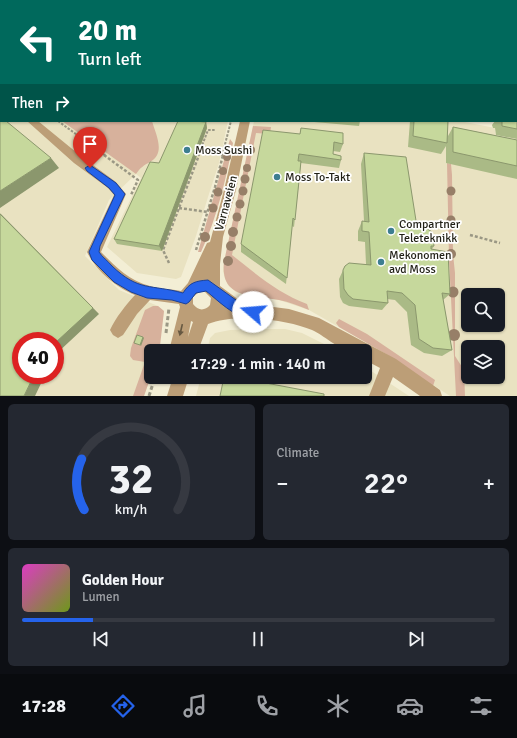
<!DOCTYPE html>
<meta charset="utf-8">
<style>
body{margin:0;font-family:Signika,sans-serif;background:#242831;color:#f1f3f6;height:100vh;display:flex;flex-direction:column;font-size:15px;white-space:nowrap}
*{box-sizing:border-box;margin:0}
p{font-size:13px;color:#9ea1a6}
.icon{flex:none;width:22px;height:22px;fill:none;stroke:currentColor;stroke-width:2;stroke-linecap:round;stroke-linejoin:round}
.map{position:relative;height:396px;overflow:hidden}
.details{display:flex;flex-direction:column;gap:8px;padding:8px;background:#0d0f14;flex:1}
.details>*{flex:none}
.hud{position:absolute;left:0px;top:0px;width:517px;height:122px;box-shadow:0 1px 3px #0004;background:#00695c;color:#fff;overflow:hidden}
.fabs{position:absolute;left:461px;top:288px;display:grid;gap:8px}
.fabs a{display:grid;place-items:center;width:44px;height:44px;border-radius:6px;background:#171b24;box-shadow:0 1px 3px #0004;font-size:20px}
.speed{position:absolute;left:12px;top:332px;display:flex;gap:8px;font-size:20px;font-weight:700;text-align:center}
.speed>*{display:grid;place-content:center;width:52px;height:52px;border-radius:50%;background:#171b24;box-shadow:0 1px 3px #0004;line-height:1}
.speed .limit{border:6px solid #d22;background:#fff;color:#111}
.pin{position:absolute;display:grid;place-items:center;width:34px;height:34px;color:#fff;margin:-41px -17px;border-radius:50% 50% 50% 0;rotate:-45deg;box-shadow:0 0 4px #0007}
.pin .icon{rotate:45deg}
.me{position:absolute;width:44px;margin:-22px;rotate:288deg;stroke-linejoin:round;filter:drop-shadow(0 0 3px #0008)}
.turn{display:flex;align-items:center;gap:14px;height:84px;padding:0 12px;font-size:18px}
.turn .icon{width:52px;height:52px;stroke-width:2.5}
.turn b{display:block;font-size:28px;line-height:34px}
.then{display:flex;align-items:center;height:38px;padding:0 12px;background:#0003;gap:8px;font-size:15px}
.big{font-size:30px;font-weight:600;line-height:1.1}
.details .card{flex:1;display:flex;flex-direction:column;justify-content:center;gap:6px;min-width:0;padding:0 14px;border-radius:6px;background:#242831}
.details .dial{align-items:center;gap:0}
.dial svg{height:104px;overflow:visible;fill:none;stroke:#363941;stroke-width:7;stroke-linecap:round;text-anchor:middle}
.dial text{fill:#f1f3f6;stroke:none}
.song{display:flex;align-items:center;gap:12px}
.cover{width:48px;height:48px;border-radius:6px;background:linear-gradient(135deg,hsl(310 70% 55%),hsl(80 70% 35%))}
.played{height:4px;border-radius:2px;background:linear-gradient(90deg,#2563eb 15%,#363941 15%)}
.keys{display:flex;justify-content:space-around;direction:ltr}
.heat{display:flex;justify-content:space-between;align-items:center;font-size:22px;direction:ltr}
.details .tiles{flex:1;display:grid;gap:8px;grid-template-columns:1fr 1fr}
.card:last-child{grid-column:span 2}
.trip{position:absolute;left:144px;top:344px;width:228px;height:40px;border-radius:6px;background:#171b24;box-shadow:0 1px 3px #0004;font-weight:600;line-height:40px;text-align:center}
.dock{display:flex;height:64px;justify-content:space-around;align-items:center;background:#090b0e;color:#9ea1a6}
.dock .icon{width:28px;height:28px}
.dock .active{color:#2563eb}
.dock b{font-size:18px;color:#f1f3f6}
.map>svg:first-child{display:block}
</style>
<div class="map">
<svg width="517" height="396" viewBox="0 0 517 396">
<rect width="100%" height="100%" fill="#f3eed5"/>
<path fill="#e9e2c1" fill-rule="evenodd" d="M0,68L1,121H228L219,163L208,197L196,236L181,277L176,279L137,273L107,247L141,178L136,174L109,200L85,256L119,290L158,306L164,311L158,351H151V376L144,396H0ZM21,341H55V375H21Z
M254,121H460L495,128L496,135L517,139V396H450L386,354L309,310L279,300L246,295L236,292L228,285L225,279L223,271L224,262L247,157ZM468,295H498V325H468ZM468,347H498V377H468Z
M267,329H285L302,333L338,351H207L210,338L215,333L230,330Z
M365,367L409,396H196L201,377H365Z"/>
<path fill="#d7b19c" d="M62,121H152C156,135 166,153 150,162C144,165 140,168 136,174Z
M253,126L271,127L270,134L256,133L232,255C256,274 278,293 307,304L309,310C299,306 289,302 279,300C252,295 220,299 224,262Z
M230,139L233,143C226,179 217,218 201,252H198Z
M447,163L451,164L452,175L453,254L455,273V356L464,370L465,396H456L449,259Z
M153,306H158L164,311L160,346L158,351H151V376L144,396H133L145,362L133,360L130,356L131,348L145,310Z
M339,319L367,334L435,380L433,386L386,354L339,327L336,323Z"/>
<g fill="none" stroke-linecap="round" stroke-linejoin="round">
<path stroke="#9a9784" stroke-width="2" stroke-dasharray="2.5 1.5" stroke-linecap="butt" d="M58,121L106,156
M198,156L208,130H216
M222,156L231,121"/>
<path stroke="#9a9784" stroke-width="2.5" stroke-dasharray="3 2" stroke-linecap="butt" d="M104,155L138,180L131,195
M179,208L208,212
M470,235L500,243
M196,250L215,187L223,155
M169,263L163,250L199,155"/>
<path stroke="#9a9784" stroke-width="3" stroke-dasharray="4 2.5" stroke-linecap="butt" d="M166,333L169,308
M149,396L155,377"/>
<path fill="#bc9e77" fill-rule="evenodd" d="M0,0H7L1,1V3Z
M139,0H147L138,1Z
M214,0H222V1H214Z
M261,0H269L260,1Z
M444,0H452L453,1H445Z
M516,48L517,49V55L516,54Z
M0,94H1V101H0Z
M27,121H38L82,157L116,182L126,194L101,252C115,266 129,281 150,286C160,289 171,289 181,291L188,283L207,243L210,242L224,190L240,121H250L236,190L223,237L220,264V286L243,303L289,309L319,318L396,359L440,390L442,396H420L393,377L385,396H369L380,368L365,360V351C360,351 354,352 349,351C339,349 323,335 312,330C287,319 233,313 208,324L198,351H169L180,307L179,304L150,300L137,314L123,335L118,338L113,335L110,330C116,317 126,305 135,295C116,287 96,271 87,252L114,195L108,188L74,163ZM199,292H205L211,298L210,305C205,311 198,311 193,304V297ZM191,321L193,322L188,337Z
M173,377H189L183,396H167Z"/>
</g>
<g fill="#977f68">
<circle cx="251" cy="150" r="4"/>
<circle cx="227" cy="157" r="4"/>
<circle cx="247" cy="168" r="4"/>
<circle cx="223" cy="171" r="4"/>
<circle cx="245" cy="179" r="4.5"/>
<circle cx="243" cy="191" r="4.5"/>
<circle cx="451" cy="191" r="4.5"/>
<circle cx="218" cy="192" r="4.5"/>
<circle cx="240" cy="204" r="4.5"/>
<circle cx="213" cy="208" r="4.5"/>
<circle cx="237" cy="217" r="4.5"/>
<circle cx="451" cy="220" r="4.5"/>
<circle cx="233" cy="232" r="5"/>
<circle cx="205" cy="237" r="5"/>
<circle cx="231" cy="246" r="5"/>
<circle cx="451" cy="254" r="5"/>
<circle cx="228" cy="261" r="5"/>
<circle cx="453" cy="292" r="5.5"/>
<circle cx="454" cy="335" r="6"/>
</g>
<path fill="#aaba86" d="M124,0H139L138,1H124Z
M146,0H163V1H146Z
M500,0H517V7H516V1H501Z
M516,16H517V37H516Z
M516,58L517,61V74L516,71Z
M517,120V139L496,135L495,128H493L492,125L495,121H516Z
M303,121H360L359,126Z
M410,121H448V136L453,127L517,140V179L446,163V146L441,154L408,147Z
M206,122L207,128L162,251L117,244L114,239L159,163Z
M301,128L343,144L340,152L333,151V154L341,160L339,168L301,163L294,227L292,226L286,284L241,252V244L300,134Z
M364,153L417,227L434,246L432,249L450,294L443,300L452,350L442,356L424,353L411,345L407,312L395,300L387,299L388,303L382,310L349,306L343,303L340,297L339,279L345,266L366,264L365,242L358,241V231L362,221H364L361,164Z"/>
<path fill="#8b976d" d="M206,122L207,128L162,251L159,246Z
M51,158L59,168L0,208V191Z
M0,213L99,314L55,355V343Z
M143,337L144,338L141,346L140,345Z
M34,375H45L35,396H24Z"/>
<path fill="#c6d89c" stroke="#8b976d" d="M81,0H107L111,1H80Z
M167,0H174V1H166Z
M187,0H196L199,1H185Z
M334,0H447L448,1H334Z
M516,16H517V29H516Z
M0,116L1,117V121H6L51,158L0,191Z
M516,120H517V129L502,126V121H516Z
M178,121H194L206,122L159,246L114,239L150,162L159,163Z
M414,121H448L447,143L413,136Z
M453,127L517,140V166L453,152Z
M301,128L343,133V144L334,142L333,154L341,156V160L299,154L298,161H301L295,220L293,218L287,278L241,244L263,130L300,134Z
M364,153L406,157L417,227L426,228L432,232L434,246H431V249L448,252L450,294L442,293L452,350L433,348L419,339L415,305L402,293L387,291L388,303L353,299L348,295L344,289L343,270L345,266L349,263L371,265L369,232L362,231V221L369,222Z
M0,214L93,308L55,343V341H21V375H34L24,396H0Z
M137,335L143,337L140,345L134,343Z
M224,377H234L324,394V396H220Z"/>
<defs><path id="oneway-solid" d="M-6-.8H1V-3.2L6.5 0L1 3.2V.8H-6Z"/></defs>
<use fill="#665841" href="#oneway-solid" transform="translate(181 330) rotate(103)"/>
<path fill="#2563eb" stroke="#184099" d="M90,165L116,183L125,194L100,246L99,252C102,257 108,261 112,266C139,292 151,284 183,293C190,282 196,281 208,280L243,305L257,308L258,312L257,316C239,323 219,301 206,291L196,293L189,302L186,304L172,300L147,298L131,292L114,282L92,260L89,252L115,195L109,188L87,171L85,168Z"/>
<g fill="#3d7e90" stroke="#fff" stroke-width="1.5">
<circle cx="187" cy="150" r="4"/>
<circle cx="277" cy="177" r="4"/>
<circle cx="391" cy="231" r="4"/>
<circle cx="381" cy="262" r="4"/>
</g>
<g text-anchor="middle" stroke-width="3.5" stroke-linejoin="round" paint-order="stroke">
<g font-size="12" fill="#201f15" stroke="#fff" text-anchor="start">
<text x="195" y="154">Moss Sushi</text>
<text x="285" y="181">Moss To-Takt</text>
<text x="399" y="228">Compartner<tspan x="399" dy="14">Teleteknikk</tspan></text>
<text x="389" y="259">Mekonomen<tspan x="389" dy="14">avd Moss</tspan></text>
</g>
<g font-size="12" fill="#201f15" stroke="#fff">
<text transform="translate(226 203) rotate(-75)" y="4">Varnaveien</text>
</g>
</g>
</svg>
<div class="fabs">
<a><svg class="icon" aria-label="search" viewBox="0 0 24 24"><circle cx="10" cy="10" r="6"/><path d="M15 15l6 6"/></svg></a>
<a><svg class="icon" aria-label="layers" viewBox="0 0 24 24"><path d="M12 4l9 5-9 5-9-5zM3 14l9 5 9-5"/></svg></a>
</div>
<div class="speed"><div class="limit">40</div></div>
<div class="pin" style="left:90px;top:168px;background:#d93025"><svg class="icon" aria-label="arrive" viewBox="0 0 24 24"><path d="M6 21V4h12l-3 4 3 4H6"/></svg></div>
<svg class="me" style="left:253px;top:312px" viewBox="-20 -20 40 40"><circle r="19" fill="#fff"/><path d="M0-13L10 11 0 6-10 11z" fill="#2563eb"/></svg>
<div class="trip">17:29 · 1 min · 140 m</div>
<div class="hud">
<div class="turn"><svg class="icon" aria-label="left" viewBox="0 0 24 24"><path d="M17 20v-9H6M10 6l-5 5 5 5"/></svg><div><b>20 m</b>Turn left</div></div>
<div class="then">Then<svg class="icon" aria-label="right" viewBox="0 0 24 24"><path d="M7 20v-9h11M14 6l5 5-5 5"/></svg></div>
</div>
</div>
<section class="details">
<div class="tiles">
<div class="card dial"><svg viewBox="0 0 100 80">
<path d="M14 69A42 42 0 1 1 86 69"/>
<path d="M14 69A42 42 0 0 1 12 30" stroke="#2563eb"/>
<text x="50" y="56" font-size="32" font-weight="700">32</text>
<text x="50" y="72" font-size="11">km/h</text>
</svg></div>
<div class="card"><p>Climate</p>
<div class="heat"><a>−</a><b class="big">22°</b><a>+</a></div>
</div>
<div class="card">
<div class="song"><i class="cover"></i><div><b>Golden Hour</b><p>Lumen</p></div></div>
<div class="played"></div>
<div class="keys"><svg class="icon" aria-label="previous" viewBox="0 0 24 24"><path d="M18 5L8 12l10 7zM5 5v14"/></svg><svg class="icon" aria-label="pause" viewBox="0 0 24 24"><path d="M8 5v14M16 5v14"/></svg><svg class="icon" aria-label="next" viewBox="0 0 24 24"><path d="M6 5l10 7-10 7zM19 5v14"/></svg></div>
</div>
</div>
</section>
<nav class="dock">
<b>17:28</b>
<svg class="icon active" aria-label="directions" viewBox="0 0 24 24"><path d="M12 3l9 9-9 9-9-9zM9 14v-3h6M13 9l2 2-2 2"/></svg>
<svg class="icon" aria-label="music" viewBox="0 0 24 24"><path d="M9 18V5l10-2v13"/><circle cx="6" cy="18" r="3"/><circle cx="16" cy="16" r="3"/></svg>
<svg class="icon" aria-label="phone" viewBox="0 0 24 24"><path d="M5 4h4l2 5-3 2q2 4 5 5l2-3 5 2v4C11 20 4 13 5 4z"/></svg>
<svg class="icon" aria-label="climate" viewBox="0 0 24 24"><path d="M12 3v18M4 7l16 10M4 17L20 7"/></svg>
<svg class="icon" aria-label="car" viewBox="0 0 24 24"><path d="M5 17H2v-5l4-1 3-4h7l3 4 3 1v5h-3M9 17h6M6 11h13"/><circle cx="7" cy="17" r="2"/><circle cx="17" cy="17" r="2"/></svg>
<svg class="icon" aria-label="filters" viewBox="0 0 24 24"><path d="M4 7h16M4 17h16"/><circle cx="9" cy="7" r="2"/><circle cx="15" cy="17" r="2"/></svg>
</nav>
